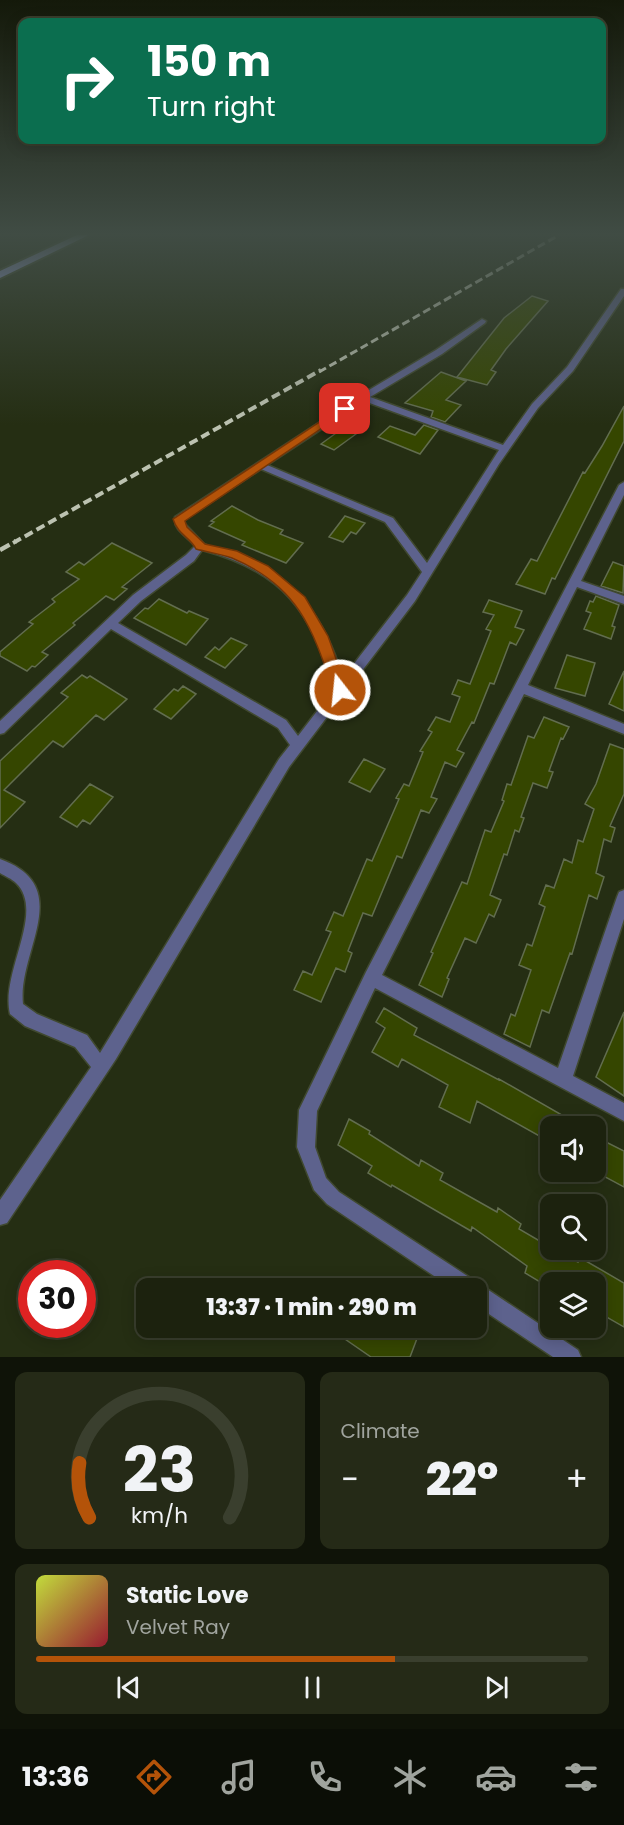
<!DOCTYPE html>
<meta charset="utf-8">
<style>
body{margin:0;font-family:Poppins,sans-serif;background:#252a17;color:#f1f3f6;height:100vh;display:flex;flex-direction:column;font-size:22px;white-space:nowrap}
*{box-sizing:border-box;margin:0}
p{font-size:20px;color:#a0a49e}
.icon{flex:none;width:33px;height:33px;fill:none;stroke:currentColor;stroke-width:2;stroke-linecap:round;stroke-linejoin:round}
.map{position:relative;height:1357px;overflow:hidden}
.panel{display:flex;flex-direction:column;gap:15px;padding:15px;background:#0f1308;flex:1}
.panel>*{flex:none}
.hud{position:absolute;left:18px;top:18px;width:588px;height:126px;border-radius:12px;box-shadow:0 3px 15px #0003,0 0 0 2px #3a3f2e;background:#0b6e4f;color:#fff;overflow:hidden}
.controls{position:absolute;left:540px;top:1116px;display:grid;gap:12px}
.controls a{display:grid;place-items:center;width:66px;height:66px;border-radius:12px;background:#1c220e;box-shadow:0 3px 15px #0003,0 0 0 2px #3a3f2e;font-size:30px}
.speed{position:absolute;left:18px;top:1260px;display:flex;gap:12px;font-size:30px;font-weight:700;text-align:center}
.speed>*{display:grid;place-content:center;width:78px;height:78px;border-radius:50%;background:#1c220e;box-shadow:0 3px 15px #0003,0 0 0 2px #3a3f2e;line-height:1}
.speed .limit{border:9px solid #d22;background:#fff;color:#111}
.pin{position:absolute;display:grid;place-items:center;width:51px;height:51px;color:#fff;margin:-26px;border-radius:12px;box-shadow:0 3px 9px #0006}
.me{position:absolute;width:66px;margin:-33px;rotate:344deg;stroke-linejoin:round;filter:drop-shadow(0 0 4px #0008)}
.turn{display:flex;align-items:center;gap:21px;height:126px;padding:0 30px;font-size:27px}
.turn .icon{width:78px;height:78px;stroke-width:2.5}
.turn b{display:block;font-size:42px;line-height:51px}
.big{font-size:45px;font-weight:800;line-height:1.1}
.panel .card{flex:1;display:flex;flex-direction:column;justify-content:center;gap:9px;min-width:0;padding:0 21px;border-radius:12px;background:#252a17}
.panel .dial{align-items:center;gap:0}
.dial svg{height:156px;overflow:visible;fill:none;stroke:#3a3f2e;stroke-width:7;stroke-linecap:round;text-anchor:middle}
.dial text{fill:#f1f3f6;stroke:none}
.song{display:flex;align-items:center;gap:18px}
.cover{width:72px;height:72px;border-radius:9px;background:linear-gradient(135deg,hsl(70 70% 55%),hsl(350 70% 35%))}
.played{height:6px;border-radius:3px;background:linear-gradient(90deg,#b45309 65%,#3a3f2e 65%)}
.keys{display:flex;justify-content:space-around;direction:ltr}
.heat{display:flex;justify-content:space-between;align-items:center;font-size:33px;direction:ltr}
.panel .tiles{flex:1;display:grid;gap:15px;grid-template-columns:1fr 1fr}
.card:last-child{grid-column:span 2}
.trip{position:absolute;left:136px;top:1278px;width:351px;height:60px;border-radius:12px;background:#1c220e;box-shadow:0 3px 15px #0003,0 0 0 2px #3a3f2e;font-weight:800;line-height:60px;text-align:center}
.dock{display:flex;height:96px;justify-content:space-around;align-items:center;background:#0b0e06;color:#a0a49e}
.dock .icon{width:42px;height:42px}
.dock .on{color:#b45309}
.dock b{font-size:27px;color:#f1f3f6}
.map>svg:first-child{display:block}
</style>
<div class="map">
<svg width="624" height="1357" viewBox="0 0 624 1357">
<rect width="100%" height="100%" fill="#252e13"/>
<path fill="#354600" stroke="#626d4f" stroke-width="1.5" d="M532,296L548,301L506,349L491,370L496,372L487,385L457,377L504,318Z
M441,372L466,381L446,400L461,405L445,422L431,417L433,411L405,403Z
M624,406V441L555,579L552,578L545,594L516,584L531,559L537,561L583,472L585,473L602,446Z
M424,425L438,430L420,454L378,437L390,426L415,435Z
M343,428L356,434L334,450L321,444Z
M232,506L258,520L283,530L280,534L303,543L286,563L242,545L245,542L209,526L214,522L211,521Z
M345,516L365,523L356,534L351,532L343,542L329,537Z
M112,543L152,563L122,587L127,589L114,600L106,596L73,623L75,625L42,652L48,655L35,667L32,666L27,671L0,656V652L33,624L29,622L55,602L52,599L79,579L66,572L79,562L84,565Z
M613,562L624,566L623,593L601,586Z
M596,596L619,605L612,626L615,627L611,639L584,629L591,613L586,611L590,601L593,602Z
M159,599L187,613L189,611L208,619L186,645L134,618L145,608L148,609Z
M489,600L522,611L515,627L524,630L516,645L510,642L494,684L490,683L474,723L472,722L457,750L464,753L456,767L445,762L431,797L437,799L429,813L421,810L402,858L397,856L372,916L363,913L348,951L352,953L345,972L336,968L321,1002L294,990L303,971L312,975L331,932L326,930L334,912L343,916L367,859L372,861L399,799L396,798L404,784L409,786L423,752L420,751L432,732L428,730L436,717L450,722L460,697L452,694L458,680L470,684L491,631L486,629L494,615L483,612Z
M231,638L247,645L225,668L205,657L215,647L219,650Z
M567,655L595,663L585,696L555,688Z
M624,671V711L609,704Z
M82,675L87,678L90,676L127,699L104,720L96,715L63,747L53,741L4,790L25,802L0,828V761L68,697L61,693Z
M183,686L196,694L171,719L154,709L174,689L178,691Z
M544,717L569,727L563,739L561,738L549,771L553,772L547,788L533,783L521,817L524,818L519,832L515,830L507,855L504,854L490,895L501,900L494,917L489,914L476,943L465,938L447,978L449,979L442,997L419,985L433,953L431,952L462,882L467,884L485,830L491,832L504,801L502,800L507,784L511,785L528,736L534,738Z
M610,744L624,749V794L610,826L615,828L611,842L604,839L596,873L604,877L597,899L589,895L572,954L570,953L549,1013L542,1010L530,1047L504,1034L511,1014L515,1016L531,970L519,965L527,944L532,946L545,907L539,904L546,885L554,888L564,859L572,863L578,840L583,842L594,809L585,804L596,784Z
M364,759L385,769L370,792L349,782Z
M90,784L113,797L90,824L83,820L77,827L60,817Z
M384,1008L417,1028L414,1035L499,1080V1079L581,1126H550V1142L477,1101L470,1123L439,1107L448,1085L402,1059L398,1067L372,1052L385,1028L376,1022Z
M624,1012V1096L596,1077Z
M349,1119L370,1131L369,1134L419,1166L421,1160L443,1173L440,1180L497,1212L498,1208L521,1224L519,1229L550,1247V1250H555L578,1262L579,1257L624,1283V1327L596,1311V1282H550V1288L525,1273L527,1266L472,1227L471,1231L392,1185L391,1187L368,1173L372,1166L338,1145Z
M596,1137L624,1151V1187L596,1172Z
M329,1328H421L410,1357H371Z"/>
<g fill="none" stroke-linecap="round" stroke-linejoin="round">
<g stroke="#404930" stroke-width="3">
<path id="minor" d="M621,289H624V296L573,371L538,408L499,464L415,601L289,767L116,1059L7,1223L0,1225V1200L91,1067L75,1047L25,1026L10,1014C0,973 46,912 16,883C12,879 5,876 0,873V859C77,887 17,951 23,1004L37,1014L87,1035L100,1053L279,759L290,745L278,728L111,629L4,733L0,734V721L133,595L186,555L195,546C187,536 173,530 175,517L369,390L436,350L482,319L486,321L485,323L442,354L370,397L503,445L532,404L567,367ZM364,401L499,450L427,563L393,518L267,465ZM261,469L385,522L422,572L407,595L343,678C325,620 297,578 240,554C231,550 211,549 204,544C201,541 188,527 185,524L184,520ZM202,550C283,571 312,612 334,689L298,736L286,720L118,623L141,601L194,561Z
M624,482V495L581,581L624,596V604L577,587L528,685L624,724V734L524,694L382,975L558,1068L617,897L619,892L624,890V919L573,1076L624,1103V1121L375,988L317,1111L315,1147L326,1178L339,1192L475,1281L476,1285L484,1287L578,1350L581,1357H553L477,1306V1288H452L327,1204L314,1190L297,1147L299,1110L366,972L619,485Z"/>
</g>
<g stroke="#404930" stroke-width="4">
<path id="trunk" d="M77,235H89L0,278V271Z"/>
</g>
<use href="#minor" fill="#5d628d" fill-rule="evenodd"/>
<use href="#trunk" fill="#9ea6f2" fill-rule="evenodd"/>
<path stroke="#bcc2b1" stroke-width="3" stroke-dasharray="8 4" stroke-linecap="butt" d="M319,372L559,235"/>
<path stroke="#bcc2b1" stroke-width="4" stroke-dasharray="9 4.5" stroke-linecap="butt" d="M13,543L321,370"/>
<path stroke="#bcc2b1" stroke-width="4.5" stroke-dasharray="11 6" stroke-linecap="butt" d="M0,550L16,541"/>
</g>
<linearGradient id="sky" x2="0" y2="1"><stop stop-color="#14190a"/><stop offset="0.55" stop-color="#404c44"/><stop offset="1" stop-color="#404c44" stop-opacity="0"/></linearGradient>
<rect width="624" height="425" fill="url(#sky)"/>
<path fill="#b45309" stroke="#753606" stroke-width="1.5" d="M342,407L350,409L185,521L187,527L205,544L237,551L268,566L305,597L328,636L347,690L340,696L333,690C312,627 298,586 232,558C221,554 207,552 196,549C190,537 178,535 173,519Z"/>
</svg>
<div class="controls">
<a><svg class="icon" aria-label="sound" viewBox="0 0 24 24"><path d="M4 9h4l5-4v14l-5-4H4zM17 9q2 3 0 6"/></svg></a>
<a><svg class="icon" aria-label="search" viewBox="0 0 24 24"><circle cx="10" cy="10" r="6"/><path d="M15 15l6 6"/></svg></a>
<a><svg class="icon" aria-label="layers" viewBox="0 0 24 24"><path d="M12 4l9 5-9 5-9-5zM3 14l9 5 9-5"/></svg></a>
</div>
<div class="speed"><div class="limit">30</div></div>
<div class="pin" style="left:345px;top:409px;background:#d93025"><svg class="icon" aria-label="arrive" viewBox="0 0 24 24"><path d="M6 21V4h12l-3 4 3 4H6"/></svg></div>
<svg class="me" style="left:340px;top:690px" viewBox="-20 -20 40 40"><circle r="17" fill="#b45309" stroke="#fff" stroke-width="3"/><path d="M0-11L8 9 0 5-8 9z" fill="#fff"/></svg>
<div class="trip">13:37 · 1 min · 290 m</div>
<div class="hud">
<div class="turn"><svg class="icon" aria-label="right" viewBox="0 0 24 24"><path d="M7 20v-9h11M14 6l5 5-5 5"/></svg><div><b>150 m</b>Turn right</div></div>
</div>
</div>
<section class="panel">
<div class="tiles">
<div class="card dial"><svg viewBox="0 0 100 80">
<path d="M14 69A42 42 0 1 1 86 69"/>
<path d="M14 69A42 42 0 0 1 9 41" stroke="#b45309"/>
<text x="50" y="56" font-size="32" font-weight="700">23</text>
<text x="50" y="72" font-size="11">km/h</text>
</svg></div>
<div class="card"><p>Climate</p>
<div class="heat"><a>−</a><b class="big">22°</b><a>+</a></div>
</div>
<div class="card">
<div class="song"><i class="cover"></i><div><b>Static Love</b><p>Velvet Ray</p></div></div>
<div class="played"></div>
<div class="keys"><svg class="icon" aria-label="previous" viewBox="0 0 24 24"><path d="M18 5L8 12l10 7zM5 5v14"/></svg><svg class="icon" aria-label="pause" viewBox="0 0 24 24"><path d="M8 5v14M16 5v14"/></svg><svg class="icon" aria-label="next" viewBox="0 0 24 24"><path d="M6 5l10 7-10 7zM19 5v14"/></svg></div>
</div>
</div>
</section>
<nav class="dock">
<b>13:36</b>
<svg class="icon on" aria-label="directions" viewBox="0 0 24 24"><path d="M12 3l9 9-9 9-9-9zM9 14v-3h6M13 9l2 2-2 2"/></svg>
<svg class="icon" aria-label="music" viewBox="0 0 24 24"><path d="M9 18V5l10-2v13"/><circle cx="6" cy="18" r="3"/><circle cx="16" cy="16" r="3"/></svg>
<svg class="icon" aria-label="phone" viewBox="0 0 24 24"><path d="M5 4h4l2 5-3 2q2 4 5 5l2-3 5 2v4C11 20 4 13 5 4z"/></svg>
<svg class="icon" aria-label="climate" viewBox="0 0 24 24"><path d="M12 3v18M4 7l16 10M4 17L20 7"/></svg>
<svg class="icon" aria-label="car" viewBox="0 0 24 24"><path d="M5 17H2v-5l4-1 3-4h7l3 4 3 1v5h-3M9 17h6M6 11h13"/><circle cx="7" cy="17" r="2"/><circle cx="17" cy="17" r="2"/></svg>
<svg class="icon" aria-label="filters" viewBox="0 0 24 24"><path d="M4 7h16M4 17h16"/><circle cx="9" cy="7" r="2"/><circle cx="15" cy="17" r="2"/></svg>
</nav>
